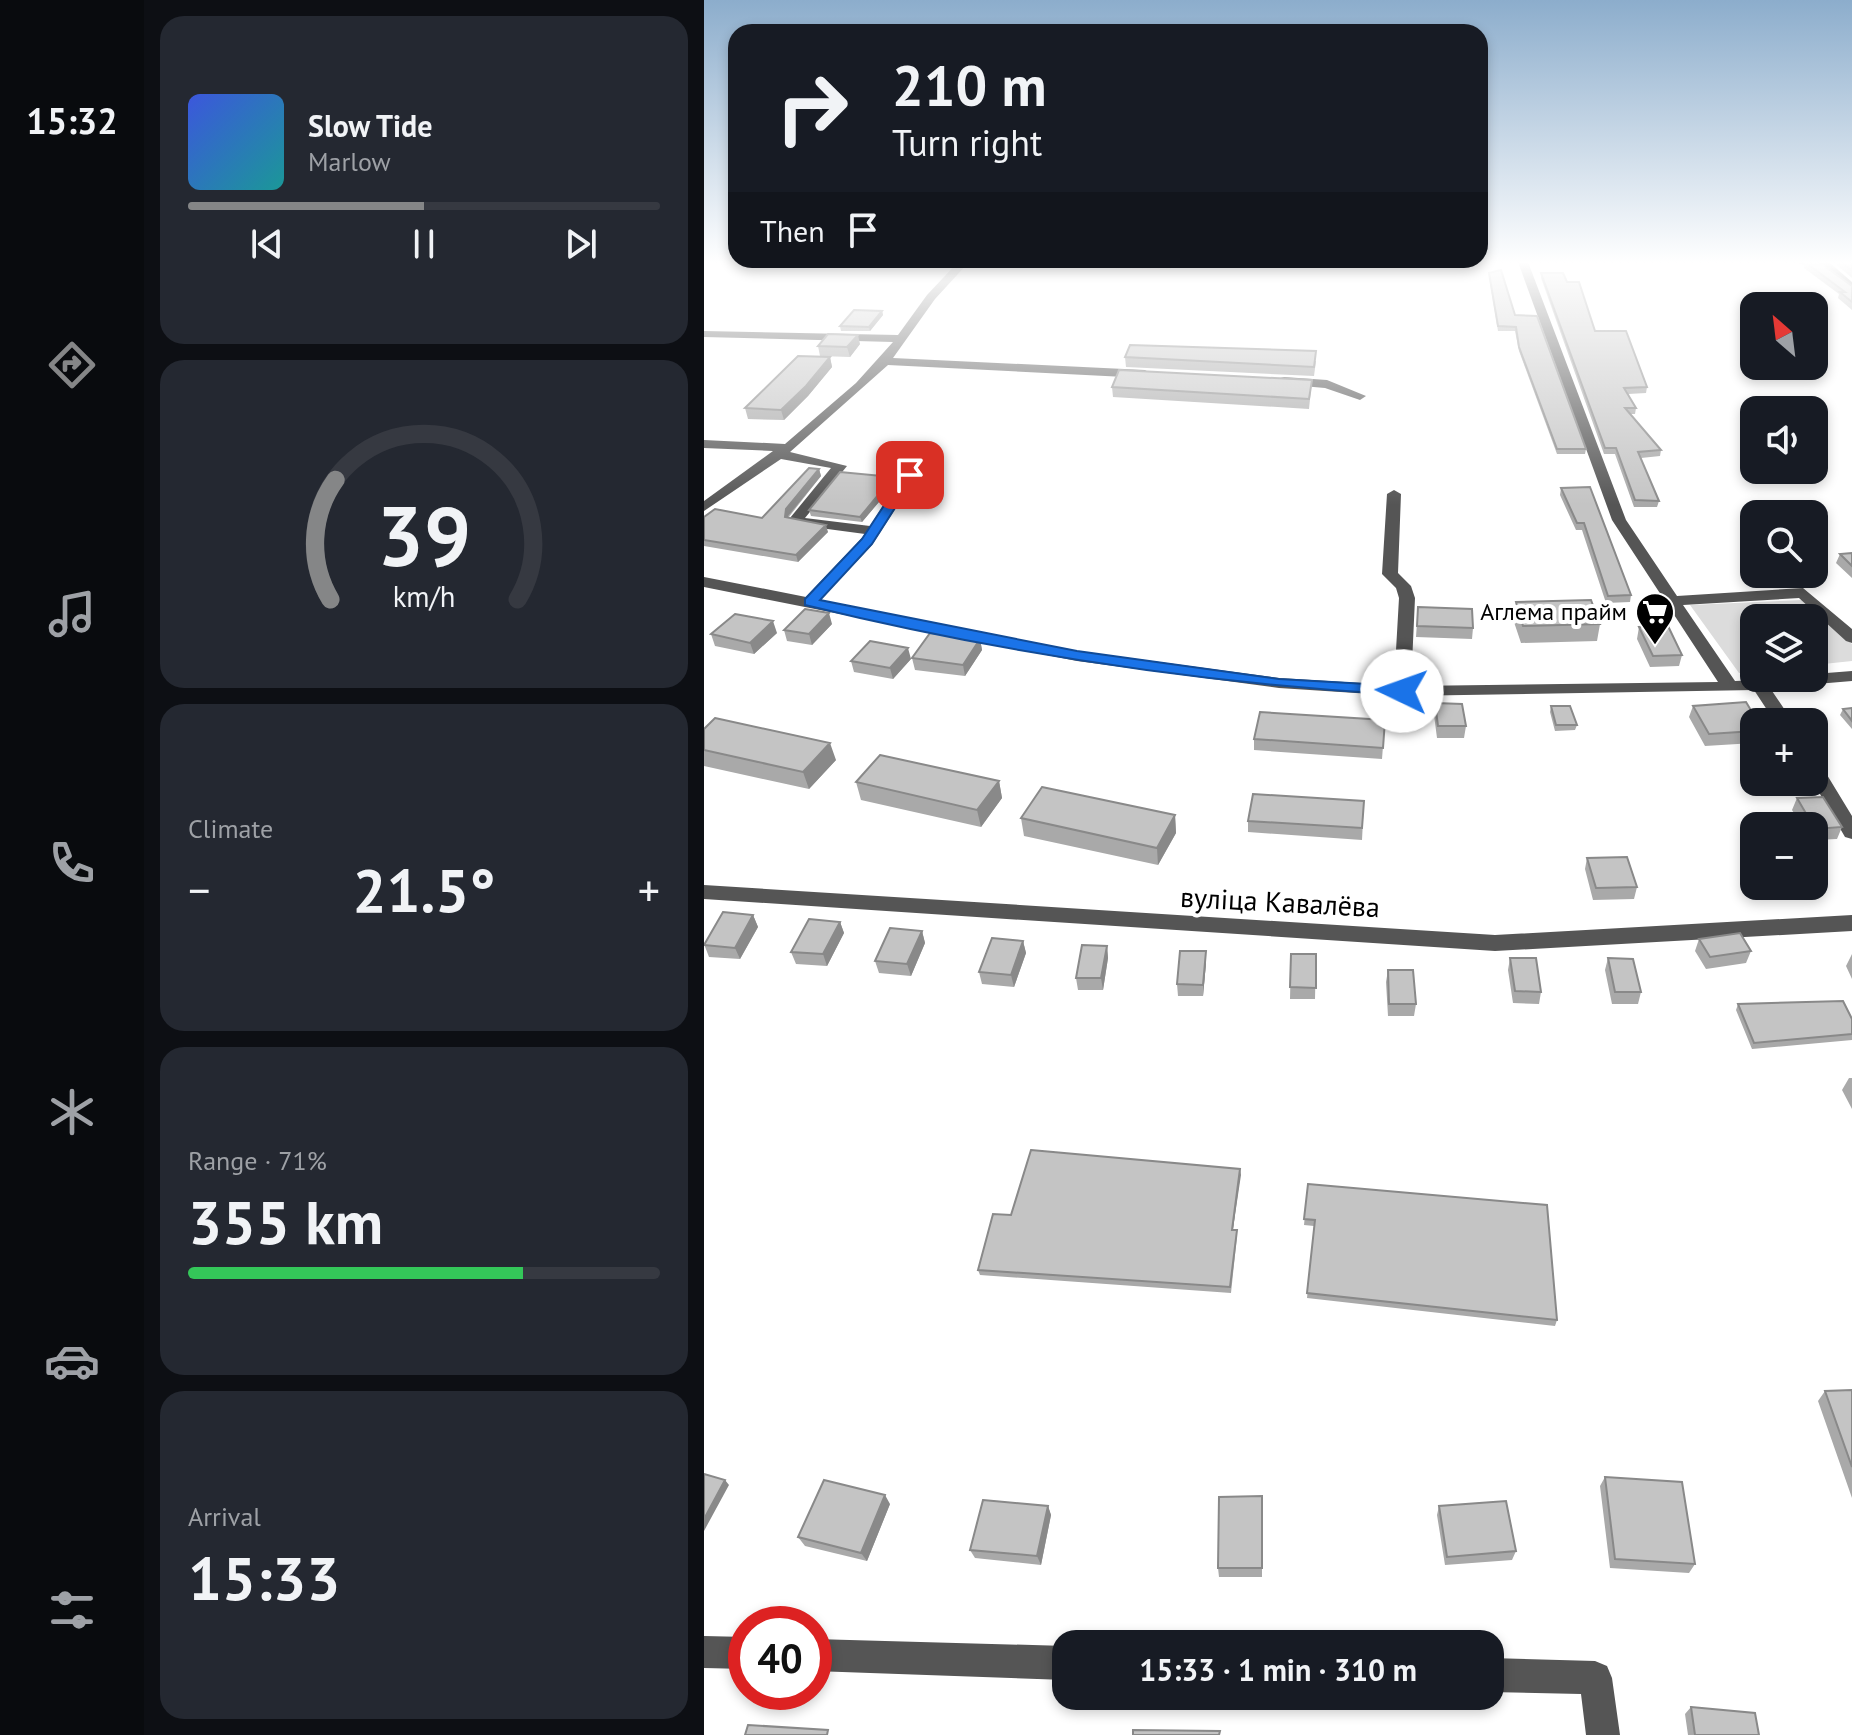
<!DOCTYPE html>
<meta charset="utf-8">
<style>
body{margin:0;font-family:"PT Sans",sans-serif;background:#242831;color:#f1f3f6;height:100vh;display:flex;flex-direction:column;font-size:30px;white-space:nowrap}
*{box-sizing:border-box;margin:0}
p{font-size:26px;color:#9ea1a6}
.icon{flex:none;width:44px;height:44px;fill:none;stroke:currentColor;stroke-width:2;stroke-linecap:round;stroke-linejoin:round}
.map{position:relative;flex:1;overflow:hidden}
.details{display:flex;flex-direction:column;gap:16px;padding:16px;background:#0d0f14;width:560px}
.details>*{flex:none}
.hud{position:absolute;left:24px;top:24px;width:760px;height:244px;border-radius:24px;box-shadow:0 4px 12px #0003;background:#171b24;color:#f1f3f6;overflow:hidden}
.needle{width:52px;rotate:332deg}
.buttons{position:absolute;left:1036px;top:292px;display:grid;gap:16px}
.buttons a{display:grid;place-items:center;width:88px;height:88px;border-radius:16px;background:#171b24;box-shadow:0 4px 12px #0003;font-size:40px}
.speed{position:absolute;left:24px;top:1606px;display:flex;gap:16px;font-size:40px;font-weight:700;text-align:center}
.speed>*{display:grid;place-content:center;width:104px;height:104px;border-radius:50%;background:#171b24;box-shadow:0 4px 12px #0003;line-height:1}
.speed .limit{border:12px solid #d22;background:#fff;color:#111}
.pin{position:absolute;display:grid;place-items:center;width:68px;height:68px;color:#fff;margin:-34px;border-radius:16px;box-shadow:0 4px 12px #0006}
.me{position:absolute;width:88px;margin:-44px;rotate:273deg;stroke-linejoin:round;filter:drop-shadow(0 0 6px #0008)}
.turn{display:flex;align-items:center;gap:28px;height:168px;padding:0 32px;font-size:36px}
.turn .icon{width:104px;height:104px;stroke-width:2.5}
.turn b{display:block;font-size:56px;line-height:68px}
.then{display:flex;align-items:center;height:76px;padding:0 32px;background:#0003;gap:16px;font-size:30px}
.big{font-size:60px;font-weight:700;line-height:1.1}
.details .widget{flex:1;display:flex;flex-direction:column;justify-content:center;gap:12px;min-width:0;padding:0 28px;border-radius:24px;background:#242831}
.details .dial{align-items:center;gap:0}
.dial svg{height:208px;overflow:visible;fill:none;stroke:#363941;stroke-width:7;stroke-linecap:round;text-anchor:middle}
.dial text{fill:#f1f3f6;stroke:none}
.song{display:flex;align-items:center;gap:24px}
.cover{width:96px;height:96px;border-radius:12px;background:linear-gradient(135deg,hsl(230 70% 55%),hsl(180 70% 35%))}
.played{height:8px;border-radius:4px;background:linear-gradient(90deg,#858687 50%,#363941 50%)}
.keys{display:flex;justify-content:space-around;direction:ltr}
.heat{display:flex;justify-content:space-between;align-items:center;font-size:44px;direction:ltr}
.charge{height:12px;border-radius:6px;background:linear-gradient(90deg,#34c759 71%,#363941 0)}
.trip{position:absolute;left:348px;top:1630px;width:452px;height:80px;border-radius:24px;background:#171b24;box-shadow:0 4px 12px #0003;font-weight:700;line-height:80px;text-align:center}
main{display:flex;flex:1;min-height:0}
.menu{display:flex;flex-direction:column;width:144px;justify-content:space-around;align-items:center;background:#090b0e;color:#9ea1a6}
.menu .icon{width:56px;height:56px}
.menu .active{color:#858687}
.menu b{font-size:36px;color:#f1f3f6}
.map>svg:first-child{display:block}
</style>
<main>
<nav class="menu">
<b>15:32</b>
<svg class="icon active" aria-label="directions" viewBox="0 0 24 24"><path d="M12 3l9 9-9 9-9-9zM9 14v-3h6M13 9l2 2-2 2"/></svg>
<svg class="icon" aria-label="music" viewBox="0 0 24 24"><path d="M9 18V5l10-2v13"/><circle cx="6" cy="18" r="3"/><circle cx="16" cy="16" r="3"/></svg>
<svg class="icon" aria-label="phone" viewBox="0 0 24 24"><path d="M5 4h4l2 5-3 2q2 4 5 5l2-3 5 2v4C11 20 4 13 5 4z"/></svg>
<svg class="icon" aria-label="climate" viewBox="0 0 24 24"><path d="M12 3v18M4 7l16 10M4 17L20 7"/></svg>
<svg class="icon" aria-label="car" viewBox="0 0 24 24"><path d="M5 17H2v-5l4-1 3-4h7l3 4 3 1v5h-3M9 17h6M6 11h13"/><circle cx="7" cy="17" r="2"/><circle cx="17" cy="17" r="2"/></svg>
<svg class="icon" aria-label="filters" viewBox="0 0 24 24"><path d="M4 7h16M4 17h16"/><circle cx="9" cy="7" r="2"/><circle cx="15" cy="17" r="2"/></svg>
</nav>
<section class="details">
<div class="widget">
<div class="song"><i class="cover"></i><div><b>Slow Tide</b><p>Marlow</p></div></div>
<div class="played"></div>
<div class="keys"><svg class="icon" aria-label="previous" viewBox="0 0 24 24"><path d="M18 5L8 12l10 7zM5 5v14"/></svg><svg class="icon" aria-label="pause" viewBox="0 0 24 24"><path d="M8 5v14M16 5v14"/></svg><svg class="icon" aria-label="next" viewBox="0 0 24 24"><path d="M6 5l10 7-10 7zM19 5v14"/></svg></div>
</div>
<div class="widget dial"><svg viewBox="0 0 100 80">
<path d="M14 69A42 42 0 1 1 86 69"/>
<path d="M14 69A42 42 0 0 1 16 23" stroke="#858687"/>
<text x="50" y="56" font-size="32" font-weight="700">39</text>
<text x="50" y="72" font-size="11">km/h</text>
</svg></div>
<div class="widget"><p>Climate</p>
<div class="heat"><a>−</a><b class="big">21.5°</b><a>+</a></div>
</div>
<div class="widget"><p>Range · 71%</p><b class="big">355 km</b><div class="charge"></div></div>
<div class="widget"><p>Arrival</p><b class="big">15:33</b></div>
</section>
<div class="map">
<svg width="1148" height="1735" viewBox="0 0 1148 1735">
<rect width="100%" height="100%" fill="#fff"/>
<path fill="#dcdcdc" d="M1098,600L1148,644V661L1110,665V618H1050V672L1035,673L986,605Z"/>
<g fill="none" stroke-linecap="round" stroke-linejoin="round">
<path fill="#555" fill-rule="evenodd" d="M254,262H265L231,299L189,358L441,370L447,374L441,378L184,365L86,452L143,466L101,518L166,526L201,472L213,475L168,545L116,600L373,651L575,678L690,685L695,598L692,588L678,574L683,494L690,490L697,494L694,573L707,586L711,598L707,686L1014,682L908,520L814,262H824L922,520L973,596L1099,588L1148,629V643L1142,641L1095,598L979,605L1031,681L1110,678V674L1148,671V681L1066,688L1089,722H1071L1050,690L698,696L575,688L373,661L0,587V577L102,597L157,539L161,534L86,524V518L127,468L77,459L0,511V501L69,451L0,448V440L81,444L152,383L189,342L0,337V331L194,335L223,295Z
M1085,262L1126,263L1148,282V290L1119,268Z
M580,377L623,380L662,396L656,400L621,388L576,384V378Z
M1110,763L1117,765L1148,816V839L1141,837L1109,782Z
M0,885L791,935L1148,915V931L791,951L0,899Z
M0,1636L42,1637V1669L0,1668Z
M110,1639L362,1646V1680L110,1671Z
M786,1658L891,1661L903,1666L908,1678L916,1735H882L877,1694L786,1692Z"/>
</g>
<path fill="#a9a9a9" d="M5,262H58L57,263Z
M190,262H228L224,266L191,265Z
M409,262H469L466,270L409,268Z
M1101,262L1148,286V310L1134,298L1135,294L1100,268Z
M1133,262H1148V278L1133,265Z
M785,273L811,315L882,449L881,454H853L815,351L811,331H794L785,277Z
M837,273L863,282L891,331L943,387L942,393L924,394L932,408L931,414H926L957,450L956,456L937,458L955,501L953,507H930L911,454H900L837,278Z
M178,311L179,315L166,331H137L136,326Z
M156,344L146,357L116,356L114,346Z
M126,357L128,367L104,396L80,420L44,419L41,408Z
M421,357L612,361L610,376L422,367Z
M608,380L605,409L409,397L408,387Z
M115,469L117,476L84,518L124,532L94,562L0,546V517L58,518Z
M191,483L158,522L107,516L105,510Z
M857,488L927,595L926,602L902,603L878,530H872L856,495Z
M1148,553V578L1132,563L1136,554Z
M812,602L896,624L893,641L817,643L809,619Z
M714,607L769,628L768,639L712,637Z
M128,624L108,645L83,641L80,630Z
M935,627L978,655L975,666L946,667L933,639Z
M73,633L50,654L11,646L7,634Z
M276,639L278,650L261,676L211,670L208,658Z
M207,659L189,679L150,672L147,661Z
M731,703L762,726L760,738H733L730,715Z
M847,706L873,725L871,730L851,731L846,712Z
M989,706L1050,722V743L1001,746L985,717Z
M1148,708V729L1136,715L1139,709Z
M681,720L678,759L550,750V739Z
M0,729L132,760L105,789L0,766Z
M295,781L298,798L277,827L157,800L152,782Z
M1093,798L1138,827L1133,839L1110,840V826H1098L1088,810Z
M660,801L658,840L544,832V821Z
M471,815L472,833L454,865L320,836L317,818Z
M883,858L933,887L930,899L889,900L881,869Z
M49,915L54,927L36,959L5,957L0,944Z
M136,922L140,933L123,966L92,964L87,952Z
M218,931L221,943L207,976L175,973L171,961Z
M995,939L1047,951L1042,963L1002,969L991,951Z
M319,941L322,953L310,987L278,984L275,972Z
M403,946L404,958L399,990H374L372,978Z
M587,954H612L611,999H586Z
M1148,954V979L1142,966Z
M806,958L837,992L835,1004L809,1003L804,970Z
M904,958L937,992L934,1004H908L901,970Z
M502,963L499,996H474L473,984Z
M684,970L712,1004L710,1016H684L682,982Z
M1034,1004L1148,1019V1040L1048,1049L1032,1010Z
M1145,1078H1148V1109L1138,1090Z
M536,1169L529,1230L533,1236L527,1293L276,1275L274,1270L307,1215Z
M604,1184L853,1320L851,1326L603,1298L610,1226L600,1225Z
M1148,1390V1498L1114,1401L1121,1391Z
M901,1477L991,1564L985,1573L906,1568L896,1486Z
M558,1496V1577H515L514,1568Z
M186,1504L163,1561L101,1546L94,1537Z
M344,1506L347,1515L337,1565L271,1558L266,1550Z
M735,1506L812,1551L808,1560L741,1565L733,1515Z
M987,1707L1055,1735H984L981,1714Z"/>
<path fill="#898989" d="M178,311L179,315L166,331L165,327Z
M154,335L156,344L146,357L143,347Z
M126,357L128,367L104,396L80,420L77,410Z
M115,469L117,476L84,516L83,524L81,517L82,509Z
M189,477L191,483L158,522L156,517Z
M122,525L124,532L94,562L92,555Z
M125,613L128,624L108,645L105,634Z
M69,621L73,633L50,654L46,643Z
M276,639L278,650L261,676L259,665Z
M204,648L207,659L189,679L186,668Z
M126,743L132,760L105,789L99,772Z
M295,781L298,798L277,827L273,810Z
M471,815L472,833L454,865L453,848Z
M49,915L54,927L36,959L31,948Z
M136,922L140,933L123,966L119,954Z
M218,931L221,943L207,976L203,964Z
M319,941L322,953L310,987L307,975Z
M403,946L404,958L399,990L397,978Z
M502,951V963L499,996V985Z
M536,1169L537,1175L528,1235V1230Z
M21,1480L25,1485L0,1531V1519Z
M181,1495L186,1504L163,1561L157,1553Z
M344,1506L347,1515L337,1565L333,1556Z"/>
<path fill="#c4c4c4" stroke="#898989" stroke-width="2" d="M409,262H466V264Z
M1101,262L1119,265L1148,286V302L1136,292H1141Z
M1138,262H1148V271Z
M797,270L811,315L833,316L882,449H853L815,347L812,327L794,326L785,273Z
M837,273H859L863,282H875L891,331H922L943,387L920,388L932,408H921L957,450L934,452L955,501L931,500L912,448H901Z
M150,310L178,311L165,327L136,326Z
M124,334L154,335L143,347L114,346Z
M426,345L612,351L610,367L421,357Z
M94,356L126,357L102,386L77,410L41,408Z
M415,370L608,380L605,399L408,387Z
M105,468L115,469L82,509L81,517L122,525L92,555L0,540V517L11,509L58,518Z
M136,472L189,477L156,517L105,510Z
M886,487L927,595L904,596L880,523H873L857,488Z
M1148,553V566L1136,554Z
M887,600L896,624L819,626L812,602Z
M714,607L768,609L769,628L713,626Z
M101,609L125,613L105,634L80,630Z
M31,614L69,621L46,643L7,634Z
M964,626L978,655L949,656L935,627Z
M226,633L276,639L259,665L208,658Z
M166,641L204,648L186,668L147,661Z
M1042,702L1054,722H1050V731L1005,734L989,706Z
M731,703L758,704L762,726H734Z
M847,706H866L873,725H852Z
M1148,708V721L1139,709Z
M556,712L681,720L679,748L550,739Z
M11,718L126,743L99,772L0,750V729Z
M176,755L295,781L273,810L152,782Z
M338,787L471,815L453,848L317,818Z
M549,794L660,801L658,828L544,821Z
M1119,797L1138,827L1111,829L1093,798Z
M923,857L933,887L892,888L883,858Z
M19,912L49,915L31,948L0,945Z
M105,919L136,922L119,954L87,952Z
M186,928L218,931L203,964L171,961Z
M1036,933L1047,951L1006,957L995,939Z
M288,938L319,941L307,975L275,972Z
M378,945L403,946L397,978H372Z
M476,951H502L499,985L473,984Z
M587,954H612V988L586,987Z
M806,958H832L837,992L811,991Z
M904,958L929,959L937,992H911Z
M684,970H709L712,1004H685Z
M1139,1001L1148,1019V1034L1050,1043L1034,1004Z
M327,1150L536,1169L528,1230H533L526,1287L274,1270L289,1214L307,1215Z
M604,1184L843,1205L853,1320L603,1293L611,1220L600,1219Z
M1148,1390V1467L1121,1391Z
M0,1474L21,1480L0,1519Z
M901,1477L978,1482L991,1564L911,1559Z
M120,1480L181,1495L157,1553L94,1537Z
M558,1496V1568H514L515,1497Z
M279,1500L344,1506L333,1556L266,1550Z
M802,1501L812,1551L743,1557L735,1506Z
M987,1707L1051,1713L1055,1735H991Z
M44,1725L124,1730L123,1735H41Z
M429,1730L516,1731L515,1735H429Z"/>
<linearGradient id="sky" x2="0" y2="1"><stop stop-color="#8cadcc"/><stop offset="0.52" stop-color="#fff"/><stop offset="1" stop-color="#fff" stop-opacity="0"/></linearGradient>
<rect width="1148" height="505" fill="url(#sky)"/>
<path fill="#1a73e8" stroke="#114b97" stroke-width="2" d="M206,471L212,475L168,544L116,600L373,651L575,679L698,686L706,691L698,695C497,683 297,653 101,605V599L158,539L202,472Z"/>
<defs>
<g id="supermarket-pin" transform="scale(2)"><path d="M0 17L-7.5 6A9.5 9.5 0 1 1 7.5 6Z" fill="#000" stroke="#fff"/><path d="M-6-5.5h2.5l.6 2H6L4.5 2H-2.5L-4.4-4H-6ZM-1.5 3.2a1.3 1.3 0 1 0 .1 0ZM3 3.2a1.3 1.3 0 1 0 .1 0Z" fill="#fff"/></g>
</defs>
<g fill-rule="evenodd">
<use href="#supermarket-pin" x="951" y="612"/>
</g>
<g text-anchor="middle" stroke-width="8" stroke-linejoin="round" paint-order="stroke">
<g font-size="24" fill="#000" stroke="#fff" text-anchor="end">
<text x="923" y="620">Аглема прайм</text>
</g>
<g font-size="28" fill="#000" stroke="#fff">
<text transform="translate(576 902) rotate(3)" y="10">вуліца Кавалёва</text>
</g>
</g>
</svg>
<div class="buttons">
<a><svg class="needle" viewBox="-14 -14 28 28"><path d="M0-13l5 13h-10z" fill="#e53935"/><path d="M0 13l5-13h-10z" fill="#9ea1a6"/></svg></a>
<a><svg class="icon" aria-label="sound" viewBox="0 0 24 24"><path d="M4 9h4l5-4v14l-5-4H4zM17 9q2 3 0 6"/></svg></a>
<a><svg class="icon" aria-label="search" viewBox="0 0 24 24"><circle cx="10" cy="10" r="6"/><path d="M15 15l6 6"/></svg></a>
<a><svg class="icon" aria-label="layers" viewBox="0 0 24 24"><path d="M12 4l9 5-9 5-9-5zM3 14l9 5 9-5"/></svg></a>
<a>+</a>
<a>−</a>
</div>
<div class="speed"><div class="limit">40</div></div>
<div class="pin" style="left:206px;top:475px;background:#d93025"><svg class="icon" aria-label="arrive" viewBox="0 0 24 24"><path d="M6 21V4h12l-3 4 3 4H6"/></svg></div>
<svg class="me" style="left:698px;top:691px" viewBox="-20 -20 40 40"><circle r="19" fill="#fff"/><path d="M0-13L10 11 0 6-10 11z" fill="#1a73e8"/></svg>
<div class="trip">15:33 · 1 min · 310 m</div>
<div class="hud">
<div class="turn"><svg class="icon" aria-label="right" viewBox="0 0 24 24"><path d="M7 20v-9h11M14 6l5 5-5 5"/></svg><div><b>210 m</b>Turn right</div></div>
<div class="then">Then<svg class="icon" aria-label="arrive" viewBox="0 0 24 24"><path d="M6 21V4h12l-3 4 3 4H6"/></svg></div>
</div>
</div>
</main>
